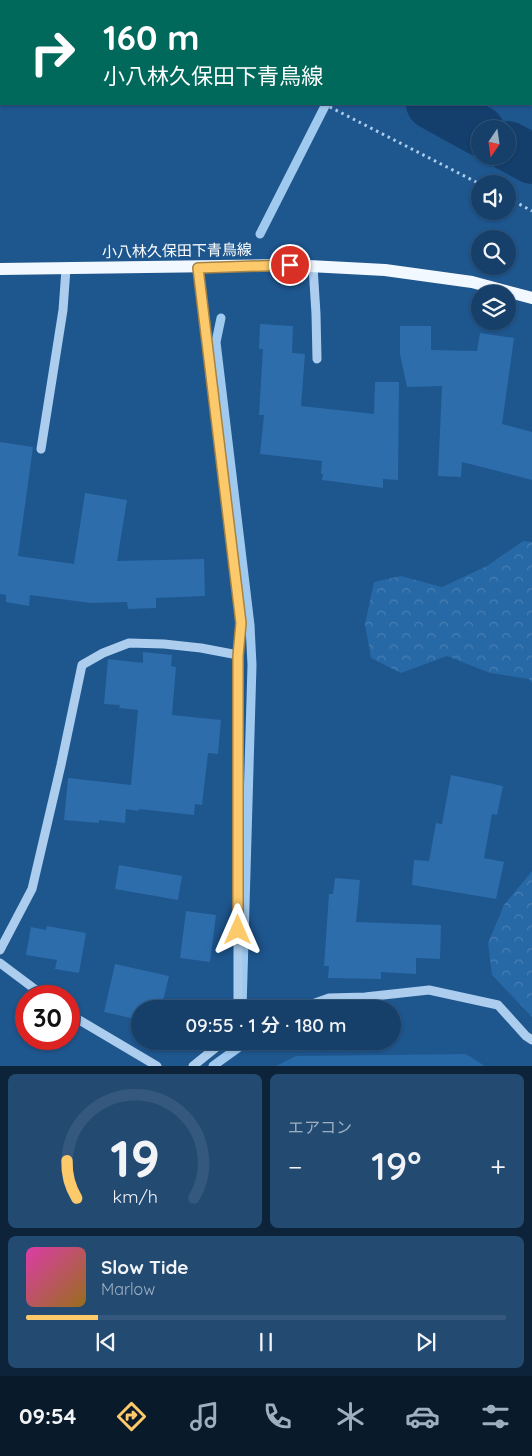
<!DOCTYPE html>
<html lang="ja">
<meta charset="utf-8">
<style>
body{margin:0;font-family:Quicksand,"Noto Sans JP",sans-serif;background:#234b72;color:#f1f3f6;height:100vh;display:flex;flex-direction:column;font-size:19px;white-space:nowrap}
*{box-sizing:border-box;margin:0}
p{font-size:16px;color:#9eafc1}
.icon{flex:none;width:28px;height:28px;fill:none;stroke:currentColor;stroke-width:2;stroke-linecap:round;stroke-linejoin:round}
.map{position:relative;height:1066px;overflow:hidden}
.details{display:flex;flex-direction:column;gap:8px;padding:8px;background:#0c233a;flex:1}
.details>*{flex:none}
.hud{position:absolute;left:0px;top:0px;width:532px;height:105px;box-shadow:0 1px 4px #0004,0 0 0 1px #35597e;background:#00695c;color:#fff;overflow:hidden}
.needle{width:32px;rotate:193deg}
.buttons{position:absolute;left:471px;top:120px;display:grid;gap:10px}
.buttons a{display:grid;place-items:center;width:45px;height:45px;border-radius:50%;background:#16406a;box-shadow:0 1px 4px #0004,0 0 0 1px #35597e;font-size:25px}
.speed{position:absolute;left:15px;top:985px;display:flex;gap:10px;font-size:25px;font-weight:700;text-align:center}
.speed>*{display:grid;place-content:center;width:65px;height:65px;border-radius:50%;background:#16406a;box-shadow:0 1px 4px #0004,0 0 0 1px #35597e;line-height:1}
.speed .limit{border:8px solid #d22;background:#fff;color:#111}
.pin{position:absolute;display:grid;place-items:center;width:42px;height:42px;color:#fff;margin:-21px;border:2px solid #fff;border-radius:50%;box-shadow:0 1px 5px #0007}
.me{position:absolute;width:55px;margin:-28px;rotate:0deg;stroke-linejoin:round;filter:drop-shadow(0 0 4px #0008)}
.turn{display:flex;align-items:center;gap:18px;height:105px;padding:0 20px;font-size:22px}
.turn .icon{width:65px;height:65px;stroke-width:2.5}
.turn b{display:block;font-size:35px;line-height:42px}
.big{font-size:38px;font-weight:600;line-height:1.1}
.details .card{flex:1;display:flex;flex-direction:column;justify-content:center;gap:8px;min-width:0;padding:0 18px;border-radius:8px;background:#234b72}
.details .dial{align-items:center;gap:0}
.dial svg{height:130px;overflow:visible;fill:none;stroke:#35597e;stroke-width:7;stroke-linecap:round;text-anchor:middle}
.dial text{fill:#f1f3f6;stroke:none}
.song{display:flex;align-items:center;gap:15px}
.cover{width:60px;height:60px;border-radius:8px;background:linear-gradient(135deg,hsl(320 70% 55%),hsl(40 70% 35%))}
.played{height:5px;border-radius:2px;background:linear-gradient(90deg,#fcc96b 15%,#35597e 15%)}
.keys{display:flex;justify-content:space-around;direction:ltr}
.heat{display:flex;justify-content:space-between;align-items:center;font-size:28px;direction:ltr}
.details .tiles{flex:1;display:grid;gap:8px;grid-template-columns:1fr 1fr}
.card:last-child{grid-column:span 2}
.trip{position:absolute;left:131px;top:1000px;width:270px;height:50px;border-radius:25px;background:#16406a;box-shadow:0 1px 4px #0004,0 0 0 1px #35597e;font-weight:600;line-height:50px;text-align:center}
.tabs{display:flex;height:80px;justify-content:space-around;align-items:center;background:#091a2a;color:#9eafc1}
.tabs .icon{width:35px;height:35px}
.tabs .current{color:#fcc96b}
.tabs b{font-size:22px;color:#f1f3f6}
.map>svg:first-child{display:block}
</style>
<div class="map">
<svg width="532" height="1066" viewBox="0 0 532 1066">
<defs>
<pattern id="forest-crowns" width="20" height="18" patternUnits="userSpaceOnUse" patternTransform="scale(1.25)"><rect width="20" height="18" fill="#2768a6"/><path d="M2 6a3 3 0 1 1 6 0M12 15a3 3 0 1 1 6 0" fill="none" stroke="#477fb3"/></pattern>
</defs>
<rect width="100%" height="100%" fill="#1e568e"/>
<path fill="url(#forest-crowns)" d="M523,541L532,542V683L529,679L490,673L447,656L401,673L371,658L365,624L374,582L401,576L442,587L487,566Z
M532,871V1017L492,975L488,943L504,905Z"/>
<path fill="#2768a6" d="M466,1054L485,1066H276L296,1056Z"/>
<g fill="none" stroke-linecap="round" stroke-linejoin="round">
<path stroke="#9fc9ee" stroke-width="9" d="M260,234L326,104
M221,318L216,342L250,625L252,665L242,1009
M213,1066L242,1045V1043"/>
<path stroke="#143f6c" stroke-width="50" d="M243,0L246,1
M431,104L480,131
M508,146L532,159"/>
</g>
<path fill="#2d6dab" d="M260,324L293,326L292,353L305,354L301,406L374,414L375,382H399L398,480L383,479V488L322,480L323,474H321L322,461L260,454L264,415H259L263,349H259Z
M400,326H431V350L477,351L480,333L514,338L502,424L532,432V480L462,462L461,477L438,476L442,386L407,387L400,354Z
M0,442L33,447L18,556L74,564L85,493L127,500L117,561L204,559L205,596L156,598V608L128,609L127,602L91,603L30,595L29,606L6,602V595L0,594Z
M143,652L172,655L171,666L176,667L172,715L221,720L218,754L208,753L202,805L195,804L194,815L139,809V811L126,809L125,823L99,820V823L64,820L68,778L131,785L138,710L119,708L120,705L104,704L108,659L143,663Z
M451,775L503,786L497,815L492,814L484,858L504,862L496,899L412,885L414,860L429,861L436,823L442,824Z
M119,865L182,876L178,900L115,889Z
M335,878L360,880L356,922L441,925L440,959L416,958V974L381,972V979L328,978L329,966H324L329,894H333Z
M186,911L216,915L210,962L180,958Z
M47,926L86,933L79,973L55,969L57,960L26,955L31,927L46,930Z
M115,964L169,976L161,1009H140V1020L104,1012Z"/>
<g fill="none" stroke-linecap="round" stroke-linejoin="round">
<path stroke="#accded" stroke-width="3" stroke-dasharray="2.5 4" stroke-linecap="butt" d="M127,0L130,1
M356,0L358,1
M422,1L423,0
M531,95L532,96
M324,104L480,184
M508,198L532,211"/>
<path stroke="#accded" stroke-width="9" d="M313,266L316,314L317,359
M198,267L241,623L238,655V1009
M41,449L63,310L66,269
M0,950L32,889L61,765L82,665L103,653L129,643L164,644L201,648L238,655
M0,963L44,996
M298,1009L329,998L365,997L429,990L498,1005L526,1036L532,1040
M69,1014L157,1066
M193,1066L224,1041"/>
<path stroke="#f2f8ff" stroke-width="12" d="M0,269L290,265L385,270L472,282L532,298"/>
</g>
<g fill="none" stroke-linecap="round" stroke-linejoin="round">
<g stroke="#a48346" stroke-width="12">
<path id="route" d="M238,930V656L241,623L198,268L290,265"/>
</g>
<use href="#route" stroke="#fcc96b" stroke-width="9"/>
</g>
<g text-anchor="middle" stroke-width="5" stroke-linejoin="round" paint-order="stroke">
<g font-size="15" fill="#fff" stroke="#1e568e">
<text transform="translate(177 251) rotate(-1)" y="5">小八林久保田下青鳥線</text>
</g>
</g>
</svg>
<div class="buttons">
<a><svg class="needle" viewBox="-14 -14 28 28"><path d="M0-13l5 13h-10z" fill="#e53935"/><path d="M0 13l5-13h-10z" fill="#9eafc1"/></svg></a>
<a><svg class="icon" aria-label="sound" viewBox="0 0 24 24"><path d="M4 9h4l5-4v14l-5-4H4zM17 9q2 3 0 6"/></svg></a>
<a><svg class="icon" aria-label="search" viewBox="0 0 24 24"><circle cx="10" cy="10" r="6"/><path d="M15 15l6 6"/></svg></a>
<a><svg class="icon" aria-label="layers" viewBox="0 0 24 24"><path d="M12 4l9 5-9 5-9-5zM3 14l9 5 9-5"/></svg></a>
</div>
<div class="speed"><div class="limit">30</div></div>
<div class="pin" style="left:290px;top:265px;background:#d93025"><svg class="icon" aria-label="arrive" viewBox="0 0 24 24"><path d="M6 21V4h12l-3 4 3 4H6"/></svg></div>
<svg class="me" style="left:238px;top:930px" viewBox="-20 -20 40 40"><path d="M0-17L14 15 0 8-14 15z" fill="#fcc96b" stroke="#fff" stroke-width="4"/></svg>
<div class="trip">09:55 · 1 分 · 180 m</div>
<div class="hud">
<div class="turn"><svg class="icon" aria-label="right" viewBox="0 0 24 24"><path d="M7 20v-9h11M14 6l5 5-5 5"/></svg><div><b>160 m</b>小八林久保田下青鳥線</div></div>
</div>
</div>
<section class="details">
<div class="tiles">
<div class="card dial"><svg viewBox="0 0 100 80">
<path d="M14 69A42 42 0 1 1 86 69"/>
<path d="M14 69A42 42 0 0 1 8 46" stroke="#fcc96b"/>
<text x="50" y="56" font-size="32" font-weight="700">19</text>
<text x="50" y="72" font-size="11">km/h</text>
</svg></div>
<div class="card"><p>エアコン</p>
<div class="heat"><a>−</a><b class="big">19°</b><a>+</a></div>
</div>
<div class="card">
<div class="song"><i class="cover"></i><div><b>Slow Tide</b><p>Marlow</p></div></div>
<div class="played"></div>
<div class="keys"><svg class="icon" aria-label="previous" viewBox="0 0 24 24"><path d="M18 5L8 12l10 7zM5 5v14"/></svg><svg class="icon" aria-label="pause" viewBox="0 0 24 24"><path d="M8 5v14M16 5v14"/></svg><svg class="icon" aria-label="next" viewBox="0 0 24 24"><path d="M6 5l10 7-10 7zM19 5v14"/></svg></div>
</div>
</div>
</section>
<nav class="tabs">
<b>09:54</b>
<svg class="icon current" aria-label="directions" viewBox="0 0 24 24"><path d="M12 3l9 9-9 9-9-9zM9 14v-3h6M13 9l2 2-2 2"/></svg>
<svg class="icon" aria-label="music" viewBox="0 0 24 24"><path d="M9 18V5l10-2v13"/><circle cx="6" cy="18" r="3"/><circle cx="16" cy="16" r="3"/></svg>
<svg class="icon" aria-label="phone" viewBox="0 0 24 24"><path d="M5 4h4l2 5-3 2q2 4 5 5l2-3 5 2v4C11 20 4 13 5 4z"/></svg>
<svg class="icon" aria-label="climate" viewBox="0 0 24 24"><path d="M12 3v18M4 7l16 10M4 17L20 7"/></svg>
<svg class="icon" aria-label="car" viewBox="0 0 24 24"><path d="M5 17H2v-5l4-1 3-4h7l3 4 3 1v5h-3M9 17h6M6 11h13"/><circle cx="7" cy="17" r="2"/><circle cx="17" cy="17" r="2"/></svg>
<svg class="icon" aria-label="filters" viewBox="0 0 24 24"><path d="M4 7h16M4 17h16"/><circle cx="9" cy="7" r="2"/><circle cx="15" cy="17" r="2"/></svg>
</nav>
